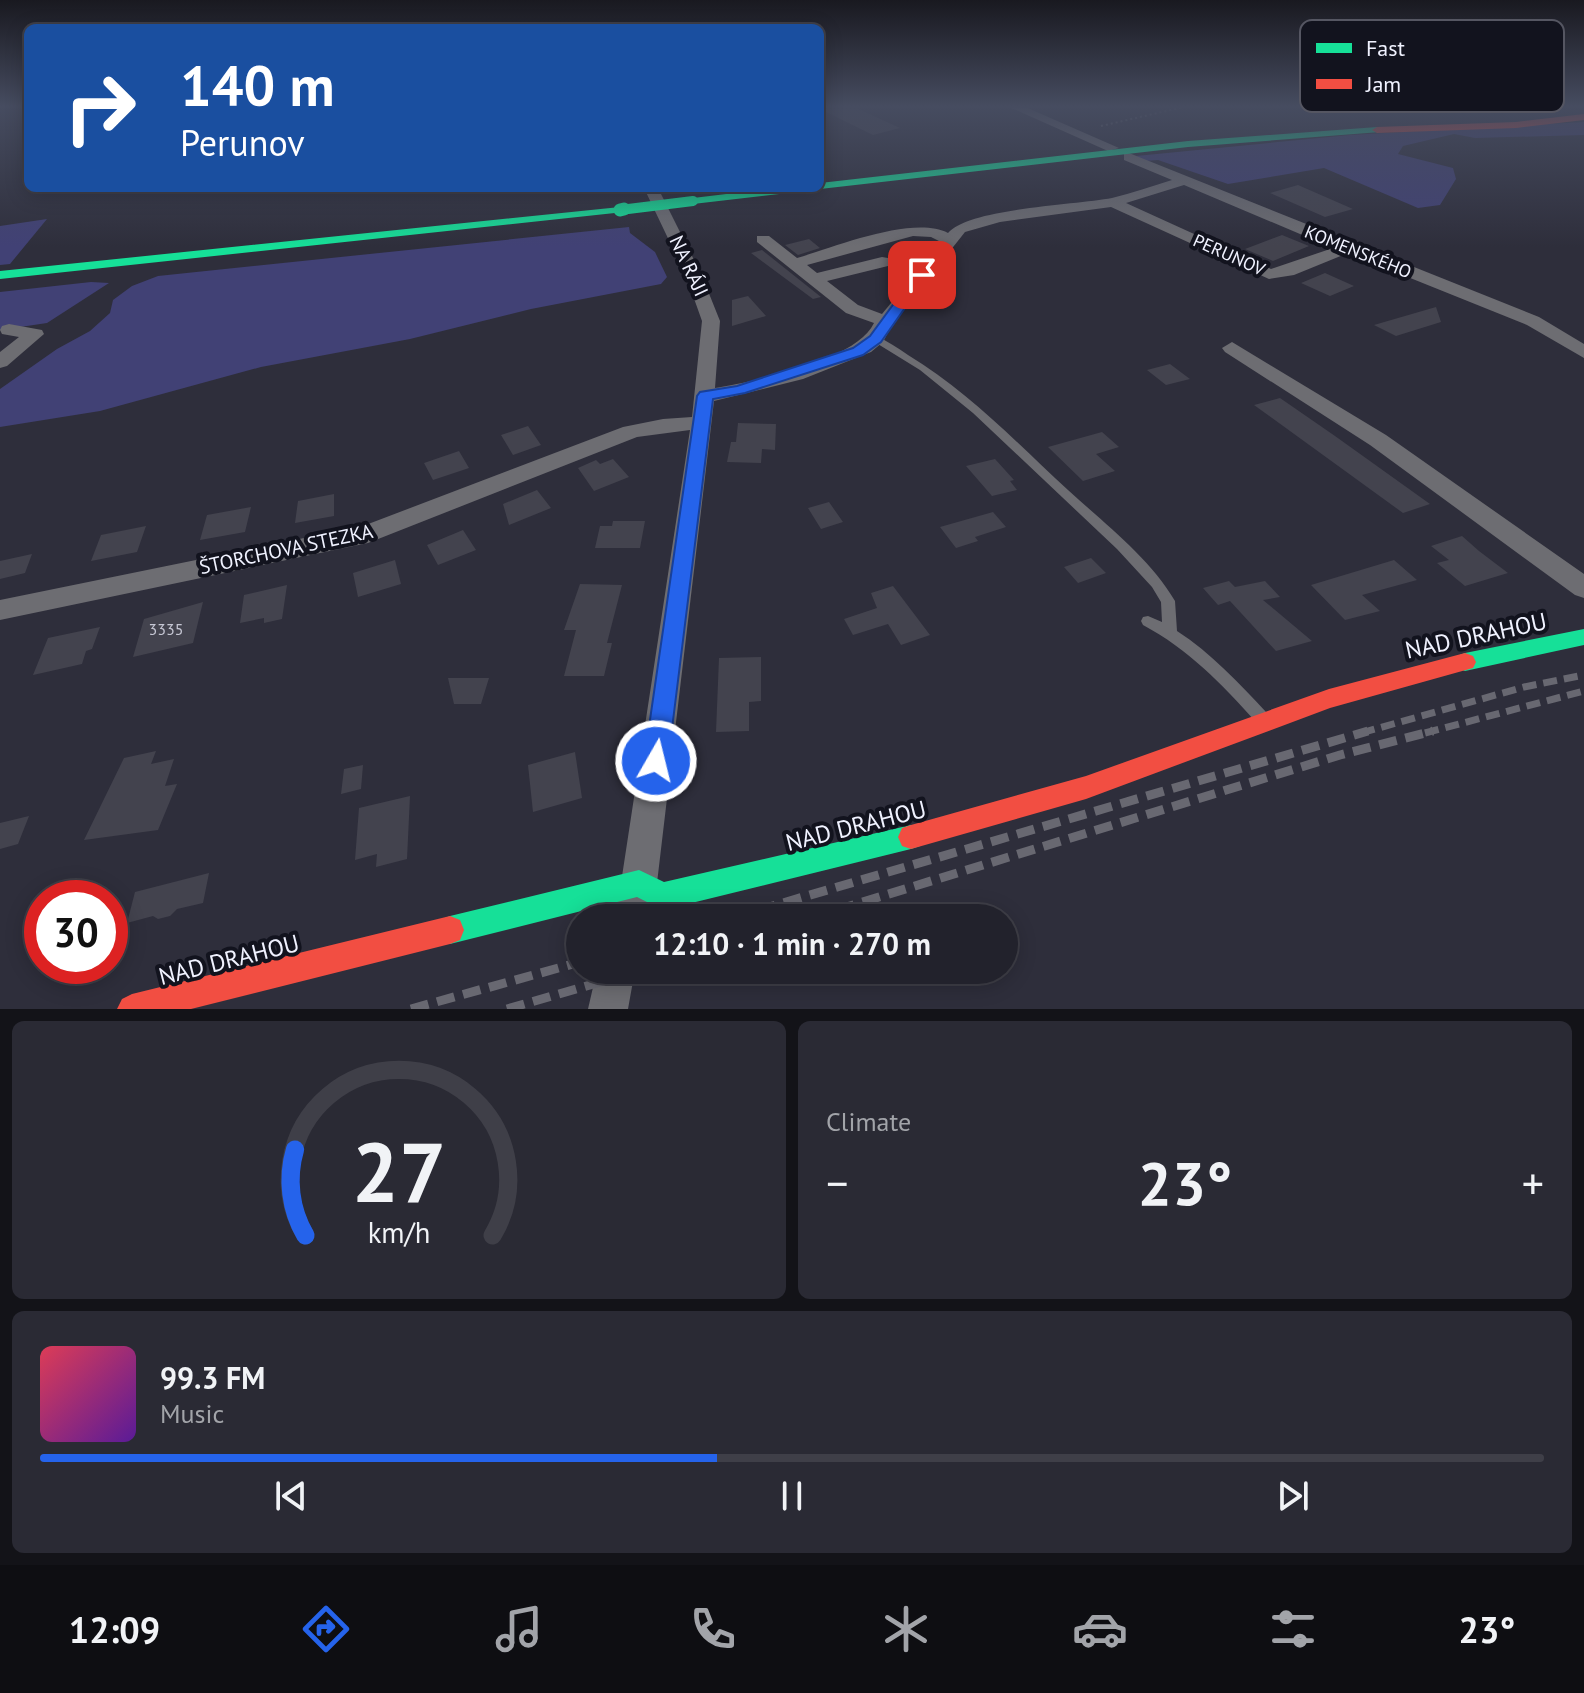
<!DOCTYPE html>
<meta charset="utf-8">
<style>
body{margin:0;font-family:"PT Sans",sans-serif;background:#2a2a34;color:#f1f3f6;height:100vh;display:flex;flex-direction:column;font-size:30px;white-space:nowrap}
*{box-sizing:border-box;margin:0}
p{font-size:26px;color:#a2a4a9}
.icon{flex:none;width:44px;height:44px;fill:none;stroke:currentColor;stroke-width:2;stroke-linecap:round;stroke-linejoin:round}
.map{position:relative;height:1009px;overflow:hidden}
.details{display:flex;flex-direction:column;gap:12px;padding:12px;background:#131318;flex:1}
.details>*{flex:none}
.banner{position:absolute;left:24px;top:24px;width:800px;height:168px;border-radius:12px;box-shadow:0 4px 20px #0003,0 0 0 2px #3f3f48;background:#1a4fa0;color:#fff;overflow:hidden}
.speed{position:absolute;left:24px;top:880px;display:flex;gap:16px;font-size:40px;font-weight:700;text-align:center}
.speed>*{display:grid;place-content:center;width:104px;height:104px;border-radius:50%;background:#22222c;box-shadow:0 4px 20px #0003,0 0 0 2px #3f3f48;line-height:1}
.speed .limit{border:12px solid #d22;background:#fff;color:#111}
.pin{position:absolute;display:grid;place-items:center;width:68px;height:68px;color:#fff;margin:-34px;border-radius:16px;box-shadow:0 4px 12px #0006}
.me{position:absolute;width:88px;margin:-44px;rotate:8deg;stroke-linejoin:round;filter:drop-shadow(0 0 6px #0008)}
.turn{display:flex;align-items:center;gap:28px;height:168px;padding:0 24px;font-size:36px}
.turn .icon{width:104px;height:104px;stroke-width:2.5}
.turn b{display:block;font-size:56px;line-height:68px}
.big{font-size:60px;font-weight:700;line-height:1.1}
.details .widget{flex:1;display:flex;flex-direction:column;justify-content:center;gap:12px;min-width:0;padding:0 28px;border-radius:12px;background:#2a2a34}
.details .dial{align-items:center;gap:0}
.dial svg{height:208px;overflow:visible;fill:none;stroke:#3f3f48;stroke-width:7;stroke-linecap:round;text-anchor:middle}
.dial text{fill:#f1f3f6;stroke:none}
.song{display:flex;align-items:center;gap:24px}
.cover{width:96px;height:96px;border-radius:12px;background:linear-gradient(135deg,hsl(350 70% 55%),hsl(270 70% 35%))}
.played{height:8px;border-radius:4px;background:linear-gradient(90deg,#2563eb 45%,#3f3f48 45%)}
.keys{display:flex;justify-content:space-around;direction:ltr}
.heat{display:flex;justify-content:space-between;align-items:center;font-size:44px;direction:ltr}
.details .tiles{flex:1;display:grid;gap:12px;grid-template-columns:1fr 1fr}
.widget:last-child{grid-column:span 2}
.trip{position:absolute;left:566px;top:904px;width:452px;height:80px;border-radius:40px;background:#22222c;box-shadow:0 4px 20px #0003,0 0 0 2px #3f3f48;font-weight:700;line-height:80px;text-align:center}
.menu{display:flex;height:128px;justify-content:space-around;align-items:center;background:#0e0e12;color:#a2a4a9}
.menu .icon{width:56px;height:56px}
.menu .active{color:#2563eb}
.menu b{font-size:36px;color:#f1f3f6}
.map>svg:first-child{display:block}
</style>
<div class="map">
<svg width="1584" height="1009" viewBox="0 0 1584 1009">
<rect width="100%" height="100%" fill="#2e2e3b"/>
<path fill="#414175" d="M1584,122V135L1475,138L1454,134L1403,146L1398,154L1453,168L1456,179L1440,205L1418,208L1324,168L1228,184L1158,160L1145,161L1136,156L1350,135Z
M47,219L10,264L0,265V226Z
M629,227L630,233L655,252L667,277L661,284L531,309L410,339L261,367L100,411L0,427V389L57,349L90,331L110,313L113,300L132,286L158,276Z
M91,282L109,283L47,323L0,330V292Z"/>
<path fill="#43434e" d="M826,106H852L900,128L873,135L824,111Z
M1298,185L1353,209L1325,217L1270,193Z
M1282,235L1309,246L1273,261L1245,249Z
M809,239L820,248L798,255L785,245Z
M762,250L821,297L813,299L751,253Z
M1325,273L1354,286L1330,296L1301,283Z
M748,296L766,316L732,326V300Z
M1436,307L1441,322L1396,336L1374,325Z
M1170,364L1190,379L1166,385L1147,370Z
M1280,398L1335,436L1430,504L1403,513L1254,405Z
M738,423L776,424L775,450L762,449L761,463L727,462L731,442H736Z
M528,426L541,445L513,455L501,435Z
M1102,432L1119,447L1096,454L1115,471L1083,481L1048,447Z
M459,451L469,468L433,480L424,463Z
M613,459L629,477L594,491L578,468L596,460L600,464Z
M995,459L1014,480L1010,481L1017,490L992,496L966,466Z
M537,490L551,508L509,525L503,504Z
M334,494V516L295,523L298,501Z
M829,502L843,522L821,529L808,508Z
M251,507L245,532L200,540L207,515Z
M993,512L1006,527L975,537L978,541L956,548L940,527Z
M613,521H645L640,548H595L600,526H612Z
M146,526L137,552L91,561L101,535Z
M463,530L476,550L438,565L427,545Z
M1462,536L1479,551L1508,573L1465,586L1437,563L1449,560L1431,546Z
M32,554L25,573L0,579V561Z
M1091,558L1106,573L1078,583L1064,567Z
M395,560L401,584L358,597L353,573Z
M1394,560L1417,580L1362,595L1380,611L1345,620L1311,585Z
M1229,581L1235,587L1265,581L1280,597L1263,600L1312,641L1276,651L1230,601L1218,605L1203,588Z
M580,584L622,585L607,643H612L604,676H564L576,630H564Z
M287,585L282,619L264,623V618L240,623L244,595Z
M893,586L930,635L901,645L888,624L853,635L844,619L877,608L871,593Z
M203,602L193,643L133,657L144,619Z
M100,627L92,649L86,651L82,664L33,675L48,638Z
M761,657V701L749,702V731L716,732L719,658Z
M448,678H489L481,704H454Z
M156,751L151,764L174,759L165,786L177,784L158,830L84,840L124,758Z
M575,752L582,798L533,812L528,765Z
M363,765L361,789L341,794L344,769Z
M410,796L407,859L376,867L377,854L355,860L359,808Z
M29,816L18,844L0,849V823Z
M209,873L203,903L177,909L170,916L158,919L153,916L127,923L135,892Z"/>
<g fill="none" stroke-linecap="round" stroke-linejoin="round">
<path stroke="#68686f" stroke-width="2" stroke-dasharray="2 3" stroke-linecap="butt" d="M1101,126L1188,106"/>
<path fill="#6d6d72" fill-rule="evenodd" d="M876,336C887,341 898,348 908,355C968,391 1017,443 1068,490C1105,524 1149,557 1175,601L1177,631C1211,653 1239,683 1266,712L1269,717L1266,722L1261,724L1256,722C1222,684 1188,649 1143,625L1141,621L1143,617L1148,616L1162,622L1161,602L1152,587L1117,549L973,413L920,370L873,341V337Z"/>
<path fill="#6d6d72" fill-rule="evenodd" d="M1007,106H1023L1119,148L1108,151Z
M1129,153L1539,317L1584,344V358L1527,325L1348,253L1294,275L1269,279L1111,207L1000,222L965,232L893,323L883,342L871,352L803,379L714,401L657,883L646,918H610L621,883L690,430L637,437L368,543L0,620V600L363,526L623,427L663,419L692,417L702,321L686,276L644,188H658L702,276L720,321L715,388C755,381 856,361 874,323L846,313L757,242V236H769L797,258C835,247 913,215 948,233C969,208 1076,205 1112,198C1132,193 1152,186 1172,180L1124,160V154ZM1184,185L1333,248L1271,269L1126,203ZM913,236L931,237L941,242L882,314L858,305L827,281L888,266L890,262L888,258L882,257L817,273L807,265Z
M9,324L42,330L44,334L7,366L0,368V352L19,337L2,334L0,330L2,326Z
M1232,342L1386,435L1584,574V598L1575,595L1370,445L1225,352L1222,348Z
M597,970H635L628,1009H588Z"/>
<path fill="#16e098" fill-rule="evenodd" d="M1377,127L1380,132L1188,147L820,189L816,188H820V183L1188,141Z
M777,188H810L805,191L693,204L688,201L693,198Z
M620,207L624,208V212L0,279V271Z
M1584,629V645L1465,671L1457,668L1454,662L1457,656L1465,653Z
M911,825L920,828L924,837L920,846L911,849L663,910L637,897L450,944L440,940L436,930L440,920L450,916L639,870L664,882Z"/>
<path fill="#f24e42" fill-rule="evenodd" d="M1584,114V120L1516,128L1377,133L1372,130L1377,127L1516,122Z
M1465,653L1473,656L1476,662L1473,668L1330,708L1086,799L911,849L902,846L898,837L902,828L911,825L1086,776L1329,689Z
M450,916L460,920L464,930L460,940L450,944L191,1009H117L122,999L132,994Z"/>
<path stroke="#686871" stroke-width="7" stroke-dasharray="14 7" stroke-linecap="butt" d="M1361,733L1524,687L1584,675
M1425,733L1584,691"/>
<path stroke="#686871" stroke-width="9" stroke-dasharray="18 9" stroke-linecap="butt" d="M732,918L1368,731
M811,918L1340,755L1433,731
M411,1009L580,962
M507,1009L642,970"/>
<path stroke="#16e098" stroke-width="10" d="M620,210L693,201"/>
<path stroke="#16e098" stroke-width="13" d="M620,210L624,209"/>
</g>
<linearGradient id="sky" x2="0" y2="1"><stop stop-color="#191920"/><stop offset="0.43" stop-color="#464c60"/><stop offset="1" stop-color="#464c60" stop-opacity="0"/></linearGradient>
<rect width="1584" height="247" fill="url(#sky)"/>
<path fill="#2563eb" stroke="#184099" stroke-width="2" d="M917,272L928,275L881,342L863,355L745,393L713,399L668,761L664,768L656,771L647,768L644,761L697,396L700,392L737,386L853,348L870,336Z"/>
<g text-anchor="middle" stroke-width="8" stroke-linejoin="round" paint-order="stroke">
<g font-size="16" fill="#c5c6d3">
<text x="166" y="635">3335</text>
</g>
<g font-size="18" fill="#f0f2ff" stroke="#12131e">
<text transform="translate(1358 252) rotate(22)" y="6">KOMENSKÉHO</text>
<text transform="translate(1229 255) rotate(24)" y="6">PERUNOV</text>
</g>
<g font-size="20" fill="#f0f2ff" stroke="#12131e">
<text transform="translate(689 266) rotate(65)" y="7">NA RÁJI</text>
<text transform="translate(286 549) rotate(-12)" y="7">ŠTORCHOVA STEZKA</text>
</g>
<g font-size="24" fill="#f0f2ff" stroke="#12131e">
<text transform="translate(1476 636) rotate(-12)" y="8">NAD DRAHOU</text>
<text transform="translate(856 826) rotate(-14)" y="8">NAD DRAHOU</text>
<text transform="translate(229 960) rotate(-14)" y="8">NAD DRAHOU</text>
</g>
</g>
<rect x="1300" y="20" width="264" height="92" rx="12" fill="#12131e" stroke="#555662" stroke-width="2"/>
<rect x="1316" y="43" width="36" height="10" fill="#16e098"/>
<rect x="1316" y="79" width="36" height="10" fill="#f24e42"/>
<g font-size="22" fill="#f0f2ff">
<text x="1366" y="56">Fast</text>
<text x="1366" y="92">Jam</text>
</g>
</svg>
<div class="speed"><div class="limit">30</div></div>
<div class="pin" style="left:922px;top:275px;background:#d93025"><svg class="icon" aria-label="arrive" viewBox="0 0 24 24"><path d="M6 21V4h12l-3 4 3 4H6"/></svg></div>
<svg class="me" style="left:656px;top:761px" viewBox="-20 -20 40 40"><circle r="17" fill="#2563eb" stroke="#fff" stroke-width="3"/><path d="M0-11L8 9 0 5-8 9z" fill="#fff"/></svg>
<div class="trip">12:10 · 1 min · 270 m</div>
<div class="banner">
<div class="turn"><svg class="icon" aria-label="right" viewBox="0 0 24 24"><path d="M7 20v-9h11M14 6l5 5-5 5"/></svg><div><b>140 m</b>Perunov</div></div>
</div>
</div>
<section class="details">
<div class="tiles">
<div class="widget dial"><svg viewBox="0 0 100 80">
<path d="M14 69A42 42 0 1 1 86 69"/>
<path d="M14 69A42 42 0 0 1 10 36" stroke="#2563eb"/>
<text x="50" y="56" font-size="32" font-weight="700">27</text>
<text x="50" y="72" font-size="11">km/h</text>
</svg></div>
<div class="widget"><p>Climate</p>
<div class="heat"><a>−</a><b class="big">23°</b><a>+</a></div>
</div>
<div class="widget">
<div class="song"><i class="cover"></i><div><b>99.3 FM</b><p>Music</p></div></div>
<div class="played"></div>
<div class="keys"><svg class="icon" aria-label="previous" viewBox="0 0 24 24"><path d="M18 5L8 12l10 7zM5 5v14"/></svg><svg class="icon" aria-label="pause" viewBox="0 0 24 24"><path d="M8 5v14M16 5v14"/></svg><svg class="icon" aria-label="next" viewBox="0 0 24 24"><path d="M6 5l10 7-10 7zM19 5v14"/></svg></div>
</div>
</div>
</section>
<nav class="menu">
<b>12:09</b>
<svg class="icon active" aria-label="directions" viewBox="0 0 24 24"><path d="M12 3l9 9-9 9-9-9zM9 14v-3h6M13 9l2 2-2 2"/></svg>
<svg class="icon" aria-label="music" viewBox="0 0 24 24"><path d="M9 18V5l10-2v13"/><circle cx="6" cy="18" r="3"/><circle cx="16" cy="16" r="3"/></svg>
<svg class="icon" aria-label="phone" viewBox="0 0 24 24"><path d="M5 4h4l2 5-3 2q2 4 5 5l2-3 5 2v4C11 20 4 13 5 4z"/></svg>
<svg class="icon" aria-label="climate" viewBox="0 0 24 24"><path d="M12 3v18M4 7l16 10M4 17L20 7"/></svg>
<svg class="icon" aria-label="car" viewBox="0 0 24 24"><path d="M5 17H2v-5l4-1 3-4h7l3 4 3 1v5h-3M9 17h6M6 11h13"/><circle cx="7" cy="17" r="2"/><circle cx="17" cy="17" r="2"/></svg>
<svg class="icon" aria-label="filters" viewBox="0 0 24 24"><path d="M4 7h16M4 17h16"/><circle cx="9" cy="7" r="2"/><circle cx="15" cy="17" r="2"/></svg>
<b>23°</b>
</nav>
